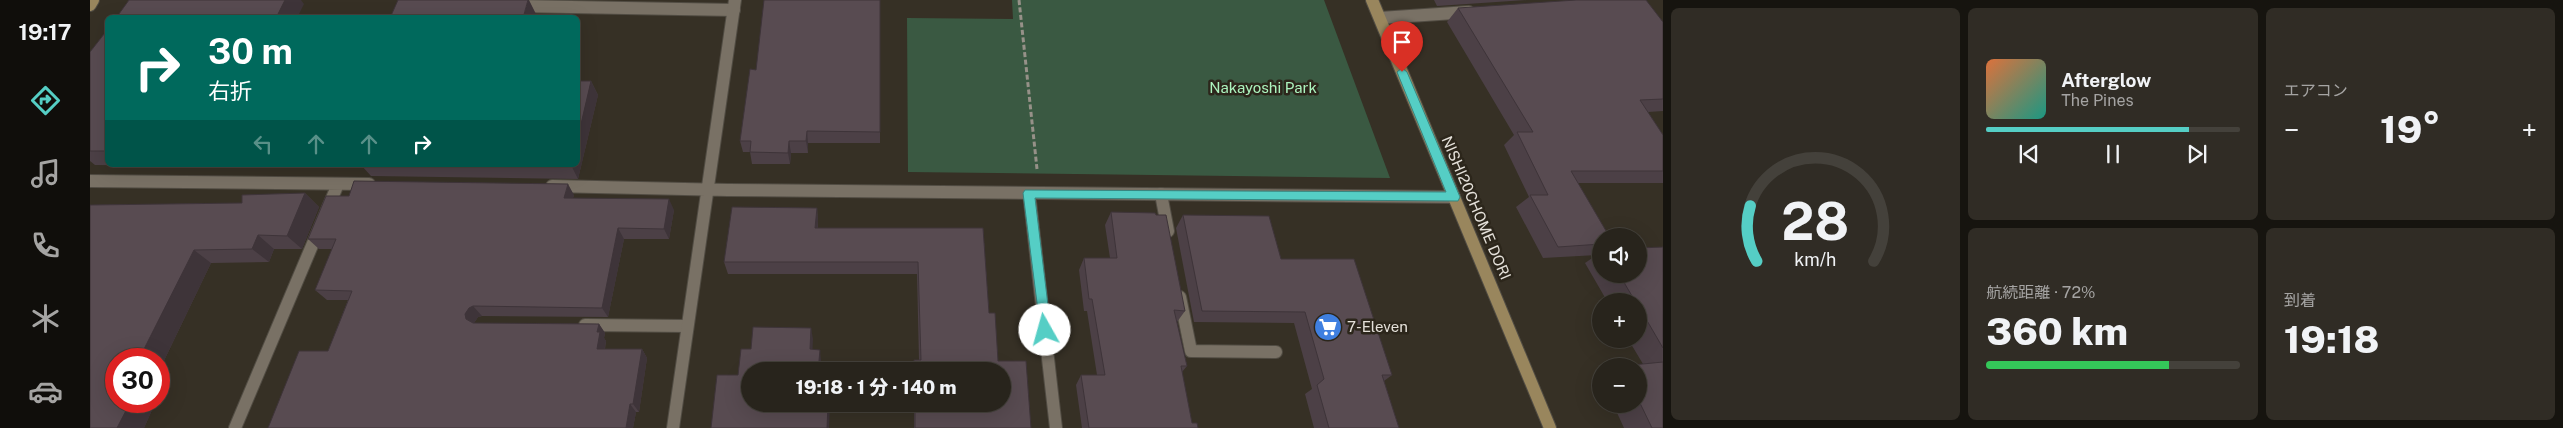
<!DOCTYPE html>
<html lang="ja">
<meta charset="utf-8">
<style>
body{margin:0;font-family:"Public Sans","Noto Sans JP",sans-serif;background:#302c25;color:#f1f3f6;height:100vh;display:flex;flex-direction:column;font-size:19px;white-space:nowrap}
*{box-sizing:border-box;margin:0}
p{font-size:16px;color:#a5a4a3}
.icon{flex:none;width:28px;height:28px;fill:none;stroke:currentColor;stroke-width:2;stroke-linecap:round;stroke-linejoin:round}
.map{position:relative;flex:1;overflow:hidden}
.panel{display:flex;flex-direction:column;gap:8px;padding:8px;background:#16140f;width:900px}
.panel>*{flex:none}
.hud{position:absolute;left:15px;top:15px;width:475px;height:152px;border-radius:8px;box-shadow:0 5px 20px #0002,0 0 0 1px #44413b;background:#00695c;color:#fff;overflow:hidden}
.buttons{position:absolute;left:1502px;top:228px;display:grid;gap:10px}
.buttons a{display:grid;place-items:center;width:55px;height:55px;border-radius:50%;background:#28241c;box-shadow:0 5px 20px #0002,0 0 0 1px #44413b;font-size:25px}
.speed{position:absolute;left:15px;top:348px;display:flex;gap:10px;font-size:25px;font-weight:700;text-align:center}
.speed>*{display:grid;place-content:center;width:65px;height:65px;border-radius:50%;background:#28241c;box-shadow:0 5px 20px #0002,0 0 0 1px #44413b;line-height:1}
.speed .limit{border:8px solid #d22;background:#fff;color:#111}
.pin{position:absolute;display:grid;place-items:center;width:42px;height:42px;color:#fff;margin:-51px -21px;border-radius:50% 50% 50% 0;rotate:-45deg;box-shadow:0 0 5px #0007}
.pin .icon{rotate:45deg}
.me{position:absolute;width:55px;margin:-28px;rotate:353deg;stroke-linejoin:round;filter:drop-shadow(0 0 4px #0008)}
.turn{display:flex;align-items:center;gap:18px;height:105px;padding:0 20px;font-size:22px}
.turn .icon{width:65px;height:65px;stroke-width:2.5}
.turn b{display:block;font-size:35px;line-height:42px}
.lanes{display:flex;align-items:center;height:48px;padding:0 20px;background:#0003;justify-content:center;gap:25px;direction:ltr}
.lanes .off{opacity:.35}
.big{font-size:38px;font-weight:800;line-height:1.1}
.panel .tile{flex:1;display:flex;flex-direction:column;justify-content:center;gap:8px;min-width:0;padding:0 18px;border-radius:8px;background:#302c25}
.panel .dial{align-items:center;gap:0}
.dial svg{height:130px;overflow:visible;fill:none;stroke:#44413b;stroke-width:7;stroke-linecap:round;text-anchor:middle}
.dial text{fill:#f1f3f6;stroke:none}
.song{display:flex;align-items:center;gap:15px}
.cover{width:60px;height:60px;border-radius:8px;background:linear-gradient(135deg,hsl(20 70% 55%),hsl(170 70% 35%))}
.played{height:5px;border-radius:2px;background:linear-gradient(90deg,#55cec5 80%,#44413b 80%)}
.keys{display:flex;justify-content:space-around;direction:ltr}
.heat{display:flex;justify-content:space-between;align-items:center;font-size:28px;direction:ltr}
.charge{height:8px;border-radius:4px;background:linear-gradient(90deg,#34c759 72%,#44413b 0)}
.panel .tiles{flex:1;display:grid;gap:8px;grid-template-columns:repeat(3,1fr)}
.tile:first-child{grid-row:span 2}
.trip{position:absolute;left:651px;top:362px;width:270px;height:50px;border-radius:25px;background:#28241c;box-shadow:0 5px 20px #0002,0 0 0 1px #44413b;font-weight:800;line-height:50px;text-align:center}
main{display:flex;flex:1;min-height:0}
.tab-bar{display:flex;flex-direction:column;width:90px;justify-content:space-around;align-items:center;background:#100e0b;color:#a5a4a3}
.tab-bar .icon{width:35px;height:35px}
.tab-bar .on{color:#55cec5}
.tab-bar b{font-size:22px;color:#f1f3f6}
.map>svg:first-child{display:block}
</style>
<main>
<nav class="tab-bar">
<b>19:17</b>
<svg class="icon on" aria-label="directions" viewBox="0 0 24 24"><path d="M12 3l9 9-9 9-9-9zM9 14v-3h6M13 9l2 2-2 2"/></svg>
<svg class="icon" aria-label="music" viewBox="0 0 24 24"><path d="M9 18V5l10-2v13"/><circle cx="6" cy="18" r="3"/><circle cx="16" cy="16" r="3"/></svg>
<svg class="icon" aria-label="phone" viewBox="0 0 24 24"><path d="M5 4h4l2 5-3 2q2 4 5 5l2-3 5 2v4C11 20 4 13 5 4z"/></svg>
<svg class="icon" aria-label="climate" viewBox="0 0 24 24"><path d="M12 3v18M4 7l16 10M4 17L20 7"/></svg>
<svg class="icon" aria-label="car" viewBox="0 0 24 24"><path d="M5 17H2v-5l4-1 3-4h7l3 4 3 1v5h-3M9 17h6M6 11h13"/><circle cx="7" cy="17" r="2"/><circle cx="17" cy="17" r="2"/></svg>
</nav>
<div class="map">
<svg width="1573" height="428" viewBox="0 0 1573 428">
<rect width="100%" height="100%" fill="#363025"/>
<path fill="#3a5942" d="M922,0H1234L1300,178L818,172L817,18L923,19Z"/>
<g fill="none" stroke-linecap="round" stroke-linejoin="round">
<g stroke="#514c43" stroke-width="14">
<path id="lane" d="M426,6L644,10
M1071,194L1078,231
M1090,297L1101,351L1186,352
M495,325L597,326"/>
</g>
<g stroke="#514c43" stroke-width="14">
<path id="street" d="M1290,18L1379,12
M0,181L279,184
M462,186L638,190L1364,197
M939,193L966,428
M145,428L248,184
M583,428L645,0"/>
</g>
<g stroke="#514c43" stroke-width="14">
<path id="secondary" d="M1282,0L1460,428
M0,5L3,0"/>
</g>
<path stroke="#969188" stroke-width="3" stroke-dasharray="5 2.5" stroke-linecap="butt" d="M929,0L947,169"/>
<use href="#lane" stroke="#797165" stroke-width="12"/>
<use href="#street" stroke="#797165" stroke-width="12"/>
<use href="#secondary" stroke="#99865d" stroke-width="12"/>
</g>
<path fill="#4c4046" d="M790,0V143H718V153H701L700,164H662L660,152H653L650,141L666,70Z
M1344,0H1437L1347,6Z
M1368,8L1573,22V111L1558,112L1573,135V183H1488L1511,236V252L1507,255L1453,258L1426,207L1439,197L1414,145L1424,135L1357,22Z
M18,29V165H101L100,166L5,165L0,161V52Z
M501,81L508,95L488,179L281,176L271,165H488Z
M215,193L229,207L212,249H184L179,262L121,263L69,371V359L52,405L62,410L54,428L0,205L152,203Z
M484,195L483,198L584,210L579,239H534L518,317L392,316L388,317L384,323L509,324L515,333L514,338L516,341L515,349H552L557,358L549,412H546L543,428H178L238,351L258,300H237L225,290L242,249H229L218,239Z
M727,208L728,221V228H893L899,313L908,361L941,428H824V404H912V371H823L824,360H829L827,274H638L634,262Z
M1021,212L1095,311L1087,322L1097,366L1092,372L1102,423L1108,428H992L986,385L991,375H1007L997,311H994L989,270L994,258H1020L1015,225Z
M1093,215L1191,259L1302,375L1294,381L1309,428H1224L1215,394L1222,389L1204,323L1104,322L1086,228Z
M1573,247V428H1534L1523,404H1549V366H1531L1553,364L1538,339H1549V301H1517L1495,263L1511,252V274H1549Z"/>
<path fill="#3e3439" d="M195,0H211L214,4L207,18H186Z
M438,0H439L446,14L445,18H433Z
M501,81L508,95L488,179L481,165H488V137Z
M717,131L718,143V153L716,141Z
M699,141L701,153L700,164L698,153Z
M478,184L484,195L480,209L474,198Z
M215,193L229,207L212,249L197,236Z
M579,199L584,210L579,239L574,229Z
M727,208L728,221L727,241L725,228Z
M528,228L534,239L518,317L512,308Z
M168,235L184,249L179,262L162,249Z
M104,250L121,263L69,371V359H49Z
M383,306L392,316L388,317L384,323L376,319L375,314L379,308Z
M509,324L515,333L514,338L516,341L513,358L507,349V332Z
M721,328L723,339L722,360L720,349Z
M552,349L557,358L549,412L543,404Z
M730,350L731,361L730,371H728Z
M31,401H54L52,405L62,410L54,428H27Z
M540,404L546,412L543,428H536Z
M738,404H740L739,428H737Z"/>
<path fill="#584b51" stroke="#3e3439" d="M39,0H195L186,18H26Z
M308,0H438L433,18H300Z
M674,0H790V132L717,131L716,141H699L698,153L660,152L661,141H650L660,69L666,70Z
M1486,0H1556L1573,22V99L1550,100L1573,135V171H1481L1519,236H1511V244L1468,247L1440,195H1458L1427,132H1443L1368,8Z
M18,29V151H0V52Z
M488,81H501L488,137Z
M264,181L478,184L474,198L579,199L574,229L528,228L512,308L383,306L379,308L375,314L376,319L383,323L509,324L507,332H510L507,349H552L543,404H540L536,428H178L209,351H238L262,291L225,290L246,239H218L236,196H259Z
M215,193L197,236L168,235L162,249L104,250L49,359H26V401H41L27,428H0V205L152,203V195Z
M642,207L727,208L725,228H893L899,313H905L908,361H936L941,428H825V404H912V371H824V360H831L828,262H634Z
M1021,212L1065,213L1066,215H1076L1095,311L1084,310L1097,366H1091L1102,423H1107L1108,428H999L991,375H1015L1002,299H999L994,258H1027Z
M1093,215L1179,216L1191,259H1264L1302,375H1292L1309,428H1239L1227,385L1234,379L1215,312L1112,311Z
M1573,247V348L1549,307V301H1545L1529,274H1549V248Z
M663,327L721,328L720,349L730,350L728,371H660V404H738L737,428H621L627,375H648L651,349H661Z
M1573,362V428H1562L1549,401V366H1532Z"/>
<path fill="#55cec5" stroke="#378680" d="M1312,68L1317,72L1370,197L1368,201L945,198L961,330L959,334H951L933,193L935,190L1356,192L1307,72Z"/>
<defs>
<g id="supermarket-disc" transform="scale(1.4375)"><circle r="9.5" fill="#3f7fe0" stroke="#2c261b"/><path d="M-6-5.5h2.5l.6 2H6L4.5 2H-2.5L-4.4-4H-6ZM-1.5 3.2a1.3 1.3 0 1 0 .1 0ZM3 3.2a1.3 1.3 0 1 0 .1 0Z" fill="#fff"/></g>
</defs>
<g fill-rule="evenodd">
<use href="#supermarket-disc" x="1238" y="327"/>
</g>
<g text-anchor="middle" stroke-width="5" stroke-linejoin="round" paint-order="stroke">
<g font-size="15" fill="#acf4be" stroke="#2c261b">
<text x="1173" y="93">Nakayoshi Park</text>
</g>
<g font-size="15" fill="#e5e1da" stroke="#2c261b">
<text transform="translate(1386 208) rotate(67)" y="5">NISHI20CHOME DORI</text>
</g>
<g font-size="15" fill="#e5e1da" stroke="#2c261b" text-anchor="start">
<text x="1257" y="332">7-Eleven</text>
</g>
</g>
</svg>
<div class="buttons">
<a><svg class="icon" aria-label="sound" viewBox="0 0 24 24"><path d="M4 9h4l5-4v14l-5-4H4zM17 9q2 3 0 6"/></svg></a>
<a>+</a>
<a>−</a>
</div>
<div class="speed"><div class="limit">30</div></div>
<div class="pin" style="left:1312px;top:72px;background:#d93025"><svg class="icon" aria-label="arrive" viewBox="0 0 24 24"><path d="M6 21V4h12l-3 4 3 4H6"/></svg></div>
<svg class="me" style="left:955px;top:330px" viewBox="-20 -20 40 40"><circle r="19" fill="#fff"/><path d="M0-13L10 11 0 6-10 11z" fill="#55cec5"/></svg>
<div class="trip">19:18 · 1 分 · 140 m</div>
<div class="hud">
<div class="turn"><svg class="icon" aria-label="right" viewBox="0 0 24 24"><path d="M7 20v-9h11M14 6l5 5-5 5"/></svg><div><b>30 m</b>右折</div></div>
<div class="lanes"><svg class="icon off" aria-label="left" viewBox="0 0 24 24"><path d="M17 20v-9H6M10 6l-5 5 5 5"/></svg><svg class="icon off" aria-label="ahead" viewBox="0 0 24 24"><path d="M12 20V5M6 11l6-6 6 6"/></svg><svg class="icon off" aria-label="ahead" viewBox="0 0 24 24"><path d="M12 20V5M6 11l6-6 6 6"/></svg><svg class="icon" aria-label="right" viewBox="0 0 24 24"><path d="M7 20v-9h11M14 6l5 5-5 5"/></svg></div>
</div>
</div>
<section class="panel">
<div class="tiles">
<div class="tile dial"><svg viewBox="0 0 100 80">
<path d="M14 69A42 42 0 1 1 86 69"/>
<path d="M14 69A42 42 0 0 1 10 35" stroke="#55cec5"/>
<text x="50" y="56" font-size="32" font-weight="700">28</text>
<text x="50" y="72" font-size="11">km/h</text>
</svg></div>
<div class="tile">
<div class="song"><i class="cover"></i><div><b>Afterglow</b><p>The Pines</p></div></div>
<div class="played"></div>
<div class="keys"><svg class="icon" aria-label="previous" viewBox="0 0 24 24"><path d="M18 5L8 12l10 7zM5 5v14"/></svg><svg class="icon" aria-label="pause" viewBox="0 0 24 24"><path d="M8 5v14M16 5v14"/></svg><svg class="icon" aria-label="next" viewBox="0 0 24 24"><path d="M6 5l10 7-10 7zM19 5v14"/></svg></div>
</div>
<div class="tile"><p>エアコン</p>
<div class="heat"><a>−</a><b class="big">19°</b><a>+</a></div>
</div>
<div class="tile"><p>航続距離 · 72%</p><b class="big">360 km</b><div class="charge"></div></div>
<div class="tile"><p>到着</p><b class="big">19:18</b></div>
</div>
</section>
</main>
